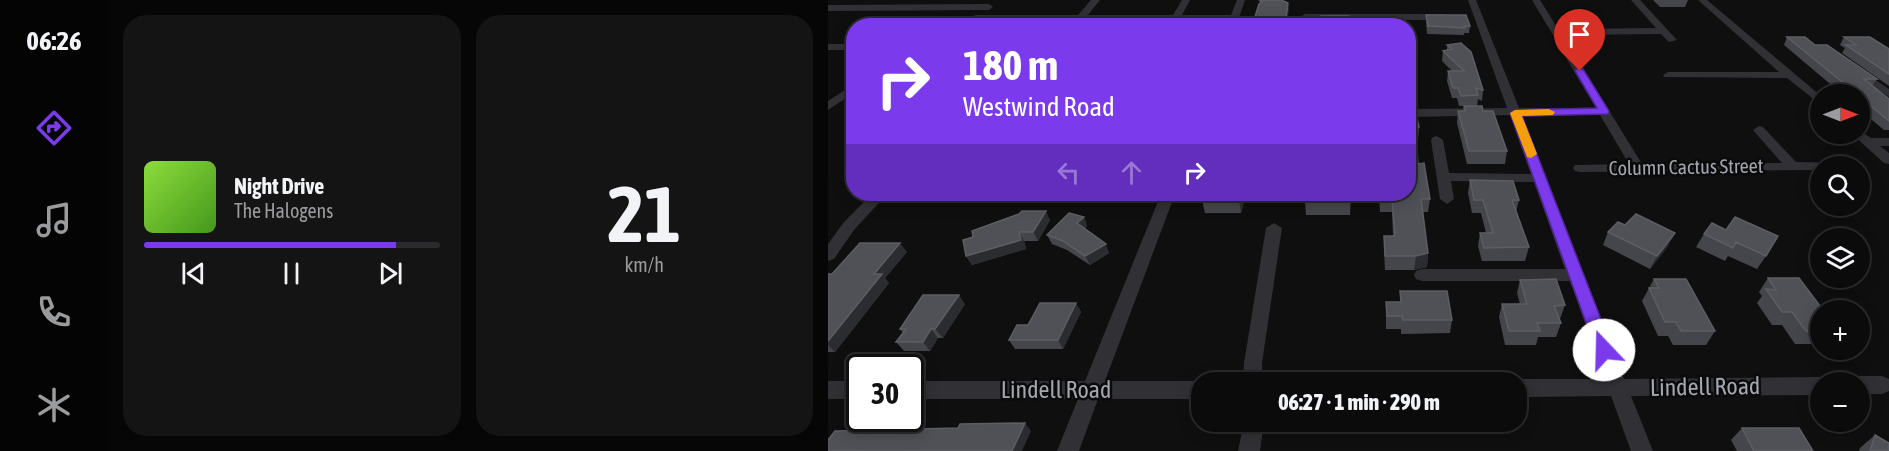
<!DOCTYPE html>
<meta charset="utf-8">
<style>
body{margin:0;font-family:"Asap Condensed",sans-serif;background:#141415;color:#f1f3f6;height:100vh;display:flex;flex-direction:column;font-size:22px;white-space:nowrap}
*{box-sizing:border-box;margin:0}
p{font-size:20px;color:#9a9b9d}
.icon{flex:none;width:33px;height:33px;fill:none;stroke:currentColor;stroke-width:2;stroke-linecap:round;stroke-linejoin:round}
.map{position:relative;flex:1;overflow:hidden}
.details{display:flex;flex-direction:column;gap:15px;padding:15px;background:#060607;width:720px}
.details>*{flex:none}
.banner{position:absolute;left:18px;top:18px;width:570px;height:183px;border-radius:24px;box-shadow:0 3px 15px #0003,0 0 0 2px #2b2b2d;background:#7c3aed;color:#fff;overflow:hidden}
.needle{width:39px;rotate:90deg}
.controls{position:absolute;left:982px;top:84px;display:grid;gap:12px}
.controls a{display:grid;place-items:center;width:60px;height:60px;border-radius:50%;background:#0b0b0c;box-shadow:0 3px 15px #0003,0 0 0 2px #2b2b2d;font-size:30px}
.speed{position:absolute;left:18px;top:354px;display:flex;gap:12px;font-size:30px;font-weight:700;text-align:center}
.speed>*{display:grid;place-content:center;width:78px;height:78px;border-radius:50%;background:#0b0b0c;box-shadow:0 3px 15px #0003,0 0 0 2px #2b2b2d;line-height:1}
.speed .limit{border:3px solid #111;border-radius:9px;background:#fff;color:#111}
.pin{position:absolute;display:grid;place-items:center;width:51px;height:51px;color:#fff;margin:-62px -26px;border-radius:50% 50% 50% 0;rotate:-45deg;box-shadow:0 0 6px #0007}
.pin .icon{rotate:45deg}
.me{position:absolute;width:66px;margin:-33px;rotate:339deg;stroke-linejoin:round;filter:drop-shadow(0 0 4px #0008)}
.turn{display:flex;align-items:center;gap:21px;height:126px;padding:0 18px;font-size:27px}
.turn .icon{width:78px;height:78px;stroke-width:2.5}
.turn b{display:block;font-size:42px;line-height:51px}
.lanes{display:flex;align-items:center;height:57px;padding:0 18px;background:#0003;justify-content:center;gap:30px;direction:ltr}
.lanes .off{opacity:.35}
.details .widget{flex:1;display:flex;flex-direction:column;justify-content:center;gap:9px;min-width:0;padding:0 21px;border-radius:24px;background:#141415}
.details .dial{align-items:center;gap:0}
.dial b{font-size:78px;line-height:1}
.song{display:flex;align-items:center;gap:18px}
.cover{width:72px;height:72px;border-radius:9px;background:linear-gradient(135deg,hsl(90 70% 55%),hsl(100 70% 35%))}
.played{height:6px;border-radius:3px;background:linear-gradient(90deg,#7c3aed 85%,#2b2b2d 85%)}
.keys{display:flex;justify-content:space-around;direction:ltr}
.details .tiles{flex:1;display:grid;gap:15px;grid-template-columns:repeat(2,1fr)}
.trip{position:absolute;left:363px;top:372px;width:336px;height:60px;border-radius:24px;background:#0b0b0c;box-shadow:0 3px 15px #0003,0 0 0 2px #2b2b2d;font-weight:800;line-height:60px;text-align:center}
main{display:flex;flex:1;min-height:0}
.dock{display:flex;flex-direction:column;width:108px;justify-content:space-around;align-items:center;background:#040405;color:#9a9b9d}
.dock .icon{width:42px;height:42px}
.dock .current{color:#7c3aed}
.dock b{font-size:27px;color:#f1f3f6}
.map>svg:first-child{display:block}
</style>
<main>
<nav class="dock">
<b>06:26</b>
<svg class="icon current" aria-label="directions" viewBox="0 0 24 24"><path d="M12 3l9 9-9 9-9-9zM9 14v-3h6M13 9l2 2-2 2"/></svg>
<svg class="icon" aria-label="music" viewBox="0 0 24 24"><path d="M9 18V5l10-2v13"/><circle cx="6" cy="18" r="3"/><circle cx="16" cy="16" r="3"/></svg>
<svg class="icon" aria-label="phone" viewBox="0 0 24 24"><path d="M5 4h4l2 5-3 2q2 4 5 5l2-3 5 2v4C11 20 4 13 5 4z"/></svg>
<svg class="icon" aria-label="climate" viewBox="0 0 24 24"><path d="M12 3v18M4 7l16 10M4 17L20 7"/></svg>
</nav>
<section class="details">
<div class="tiles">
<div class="widget">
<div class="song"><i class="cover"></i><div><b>Night Drive</b><p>The Halogens</p></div></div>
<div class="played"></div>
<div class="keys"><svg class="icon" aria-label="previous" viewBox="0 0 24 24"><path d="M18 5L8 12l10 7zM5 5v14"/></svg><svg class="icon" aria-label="pause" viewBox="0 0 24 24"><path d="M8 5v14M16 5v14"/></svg><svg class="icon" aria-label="next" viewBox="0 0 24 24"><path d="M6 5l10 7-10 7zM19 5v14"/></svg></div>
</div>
<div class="widget dial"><b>21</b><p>km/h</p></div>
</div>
</section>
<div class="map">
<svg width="1061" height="451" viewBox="0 0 1061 451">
<rect width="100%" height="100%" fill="#0f0f10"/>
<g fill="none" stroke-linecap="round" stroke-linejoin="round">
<path fill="#313135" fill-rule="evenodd" d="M263,0H272L260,15H345L354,0H362L354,15H403L409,0H417L408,26H399L400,21H351L348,26H339L341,21H255L247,26L243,23L245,21H147L142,18L147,15H250Z
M640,0H648L691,108H768L734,51L743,49L814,164L954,163L925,130L931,126L935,127L968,162L1027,163L1028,166H993V170L752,172L747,171L745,168L747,165L801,164L772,115H693L796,379L993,377L1001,382H993V395L803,396L825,451H803L783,396L688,397V382H681L688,379H777L742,281H594L588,279L586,275L588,271L594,269H737L706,182L623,181L626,199L619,204L612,199L603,140L605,137L609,136L615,140L621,173L703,174L682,115L580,117V109L679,108Z
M704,0H712L730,29L828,28L803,0H812L849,40L841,42L833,34L734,35V40H728Z
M870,0H879L993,96V105L959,78L836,77L835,75L840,72H951Z
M0,5L161,4L165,7L161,10L0,11Z
M477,14H617L622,17L617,20H481V26H471L472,17Z
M0,44H26V50H0Z
M1030,68L1061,89V97L1026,73L1025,71Z
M26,84V93L0,110V101Z
M1032,131L1043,138H1061V146H1052L1061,153V164L1056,163L1024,134H1032Z
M44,194H59L26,230L6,259L0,261V244L16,222Z
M333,194H347L277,381H374L377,382H374V399H270L251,451H229L250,399H82V381H257Z
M446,223L454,228L434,363L435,382H415L416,363L438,228Z
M1032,376H1054L1061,379V391L1054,394H1032V382H1023L1025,379Z
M0,381H32V399H0Z
M416,422H436L432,451H410Z"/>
</g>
<path fill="#45464b" d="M825,0H860L857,7H832Z
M598,15L642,26L641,33H636V35L599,34L598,22Z
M959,37L987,45L1049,79L1044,86L1061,99V130H1056L1032,110V94H1014L956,45Z
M1016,37L1061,49V86L1014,53L1017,48L1012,45Z
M633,43L655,90L654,101L650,99L649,106L655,111L679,151L677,164H639L629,123L630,111H635L636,106H631L629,98H624L619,81L620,71H624L614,61L615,51L619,50V45Z
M580,113L591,127L590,140H588L590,164L602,199L600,212H595L600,253L599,267L586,270H557L556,249V236H565L564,212H552L551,194H580Z
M642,180L691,200L688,212L701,247L697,261H654L650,246L652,233H658L653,213H644L640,193Z
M418,194L413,213H377L374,200Z
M478,194H523L522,215H478L477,202Z
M256,217L259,226L256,229L281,253L262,265L239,250L224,244L219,235Z
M222,220L210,241H196L198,249L144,265L138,256L135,240Z
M884,223L938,256L929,269L900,256L897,261L868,247L876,234Z
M780,232L840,246L822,269L775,245Z
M79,252L57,278L61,283L7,352H0V274H4Z
M940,278L993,310V344H967L954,325H944L929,303L934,296L931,292Z
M826,279L887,331L878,345H845L840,336H830L814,301Z
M692,280L737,305L732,319H731L733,323L728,337H710L708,345H677L671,317L674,304H692L689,293Z
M572,291L624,320L622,333L573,334V329H558V302H572Z
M248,303L253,312L235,349H187L181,340L200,325Z
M137,304L115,338H110L102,351H76L68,342L75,333L72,329Z
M914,428L985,451H909L903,440Z
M1047,435L1061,451H1031L1032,448Z"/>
<path fill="#2b2c2f" d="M460,3L461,10L458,26H457Z
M413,194H418L413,213L411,200Z
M218,211L222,220L210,241L205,232Z
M256,217L259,226L253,232L249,223Z
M191,232L196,241L198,249L144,265L138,256Z
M847,233L840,246L822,269L829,256Z
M72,243L79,252L57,278L61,283L7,352L0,345V341L46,274Z
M278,244L281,253L262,265L257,256Z
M600,253L599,267L586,270L588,256Z
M131,295L137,304L115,338L107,329Z
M248,303L253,312L235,349L230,340Z
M103,329L110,338L102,351L95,342Z
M197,423L203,431L194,451H184Z"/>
<path fill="#4f5156" stroke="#5c5e64" stroke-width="1.5" d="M436,0H453L460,3L457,26H424L431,4L434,2L432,1Z
M598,15H638L642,26H636L637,28L600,26Z
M493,16H521L520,26H492Z
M959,37H977L987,45H999L1049,79H1036L1061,99V121L1032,97V94H1029Z
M1016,37H1042L1061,49V74L1018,45H1028Z
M633,43L643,52L655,90L648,88L650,95L633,96L630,88H625L620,71H636L615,51L624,49L619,45Z
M636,106H654L655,111H665L679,151H641L630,111H637Z
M580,113H588L591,127H587L590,164L596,163L602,199H593L600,253L588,256H557L556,236H567L564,199H553L552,194H580Z
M642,180L685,181L691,200H684L701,247L656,248L652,233H665L655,200H646Z
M376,194H413L411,200H374Z
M478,194H522V202H477Z
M194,211H218L205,232H191L193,240L138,256L135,240L145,237L144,231L191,214Z
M241,213L256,217L249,223L278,244L257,256L235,241L219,235Z
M808,214L847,233L829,256L780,232L790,222L797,225Z
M907,217L950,236L938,256L908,242L905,248L876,234L884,223L898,230Z
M32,243H72L46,274H54L0,341V274H4Z
M940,278H971L995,310H993V331H978L964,312H954L938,289L948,290Z
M728,279L737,305L726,306L733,323H709L712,331H681L674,304H699L692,280Z
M826,279H858L887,331H853L848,322H837L821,288H831Z
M572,291H619L624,320H575L574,316H559L558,302H573Z
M95,295H131L107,329H103L95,342H68L78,329H72Z
M212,303H248L230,340H181L189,325H200Z
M197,423L184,451H0V440L7,431L130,428L132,424Z
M914,428H971L985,451H926Z
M1047,435L1061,443V451H1042Z"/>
<path fill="#7c3aed" stroke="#51269a" stroke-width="1.5" d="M748,69H755L781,111L780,114L694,116L785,350L782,355L776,357L770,355L768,350L682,113L687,110L769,108L747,71Z"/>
<path fill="#f59e0b" d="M721,109L727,112L725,115L694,116L709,154L703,158L699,157L682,113L687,110Z"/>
<g text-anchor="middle" stroke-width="5" stroke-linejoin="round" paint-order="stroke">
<g font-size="20" fill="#a2a6b0" stroke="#0a0a0b">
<text transform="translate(858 167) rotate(-1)" y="7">Column Cactus Street</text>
</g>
<g font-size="24" fill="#a2a6b0" stroke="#0a0a0b">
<text transform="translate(877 387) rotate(-1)" y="8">Lindell Road</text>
<text x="228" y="398">Lindell Road</text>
</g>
</g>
</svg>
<div class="controls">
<a><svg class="needle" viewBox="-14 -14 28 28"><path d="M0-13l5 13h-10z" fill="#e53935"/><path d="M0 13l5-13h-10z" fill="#9a9b9d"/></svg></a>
<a><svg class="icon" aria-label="search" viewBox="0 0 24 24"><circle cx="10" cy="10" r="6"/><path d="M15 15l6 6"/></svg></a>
<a><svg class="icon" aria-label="layers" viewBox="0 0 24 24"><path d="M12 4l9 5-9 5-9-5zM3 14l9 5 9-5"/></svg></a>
<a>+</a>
<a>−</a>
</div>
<div class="speed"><div class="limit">30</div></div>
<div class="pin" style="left:752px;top:71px;background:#d93025"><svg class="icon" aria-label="arrive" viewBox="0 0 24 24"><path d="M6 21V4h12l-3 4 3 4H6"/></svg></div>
<svg class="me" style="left:776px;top:350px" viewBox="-20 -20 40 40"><circle r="19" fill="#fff"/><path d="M0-13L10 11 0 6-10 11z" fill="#7c3aed"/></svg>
<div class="trip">06:27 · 1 min · 290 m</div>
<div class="banner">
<div class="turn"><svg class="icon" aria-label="right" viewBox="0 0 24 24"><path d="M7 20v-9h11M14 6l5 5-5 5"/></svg><div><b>180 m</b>Westwind Road</div></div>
<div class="lanes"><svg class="icon off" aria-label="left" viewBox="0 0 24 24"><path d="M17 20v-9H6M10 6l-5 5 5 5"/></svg><svg class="icon off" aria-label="ahead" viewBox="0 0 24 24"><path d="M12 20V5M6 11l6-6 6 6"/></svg><svg class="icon" aria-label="right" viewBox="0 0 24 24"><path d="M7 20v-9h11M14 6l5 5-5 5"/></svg></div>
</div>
</div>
</main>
